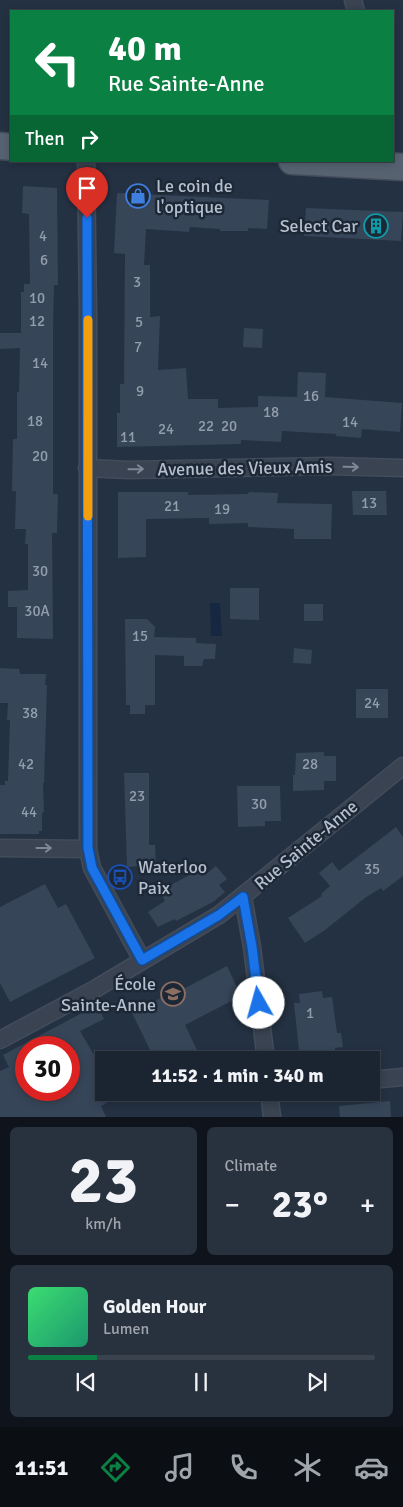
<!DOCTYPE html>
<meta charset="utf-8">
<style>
body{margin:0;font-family:Signika,sans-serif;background:#28313e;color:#f1f3f6;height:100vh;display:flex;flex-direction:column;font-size:19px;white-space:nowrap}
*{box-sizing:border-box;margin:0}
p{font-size:16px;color:#a0a5ac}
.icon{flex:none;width:28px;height:28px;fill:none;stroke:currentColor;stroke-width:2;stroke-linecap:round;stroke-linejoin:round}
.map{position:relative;height:1117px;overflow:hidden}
.panel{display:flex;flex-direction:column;gap:10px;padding:10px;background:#0f141c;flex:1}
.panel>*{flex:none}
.hud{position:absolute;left:10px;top:10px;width:384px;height:152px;border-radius:0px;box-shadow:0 2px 8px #0003,0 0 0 1px #39424d;background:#0b8043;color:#fff;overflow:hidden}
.speed{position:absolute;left:15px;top:1036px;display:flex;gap:10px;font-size:25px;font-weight:700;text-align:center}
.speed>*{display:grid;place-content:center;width:65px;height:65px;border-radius:50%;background:#1b2532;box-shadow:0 2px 8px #0003,0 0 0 1px #39424d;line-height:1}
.speed .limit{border:8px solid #d22;background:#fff;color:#111}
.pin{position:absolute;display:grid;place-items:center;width:42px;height:42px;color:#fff;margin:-51px -21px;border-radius:50% 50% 50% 0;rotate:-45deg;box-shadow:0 0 5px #0007}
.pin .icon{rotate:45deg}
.me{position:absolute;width:55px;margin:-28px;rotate:353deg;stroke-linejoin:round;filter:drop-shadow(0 0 4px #0008)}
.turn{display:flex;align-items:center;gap:18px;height:105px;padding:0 15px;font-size:22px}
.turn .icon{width:65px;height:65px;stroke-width:2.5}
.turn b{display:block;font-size:35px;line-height:42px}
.then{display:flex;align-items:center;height:48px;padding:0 15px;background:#0003;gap:10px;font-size:19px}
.big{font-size:38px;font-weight:700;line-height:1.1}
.panel .card{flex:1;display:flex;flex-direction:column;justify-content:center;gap:8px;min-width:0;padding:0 18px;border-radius:8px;background:#28313e}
.panel .dial{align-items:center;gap:0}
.dial b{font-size:65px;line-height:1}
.song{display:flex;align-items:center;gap:15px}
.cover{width:60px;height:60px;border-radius:8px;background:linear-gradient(135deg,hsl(140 70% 55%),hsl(160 70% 35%))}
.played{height:5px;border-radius:2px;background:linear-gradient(90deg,#0b8043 20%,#39424d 20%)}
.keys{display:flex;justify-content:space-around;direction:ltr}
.heat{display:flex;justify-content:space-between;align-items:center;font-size:28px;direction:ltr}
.panel .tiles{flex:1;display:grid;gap:10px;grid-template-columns:1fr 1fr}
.card:last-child{grid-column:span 2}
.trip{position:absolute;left:95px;top:1051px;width:285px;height:50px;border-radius:0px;background:#1b2532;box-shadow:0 2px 8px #0003,0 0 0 1px #39424d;font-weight:700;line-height:50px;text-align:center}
.tab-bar{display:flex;height:80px;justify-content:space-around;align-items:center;background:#0b0f14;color:#a0a5ac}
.tab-bar .icon{width:35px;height:35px}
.tab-bar .current{color:#0b8043}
.tab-bar b{font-size:22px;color:#f1f3f6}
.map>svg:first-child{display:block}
</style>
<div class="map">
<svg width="403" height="1117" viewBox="0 0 403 1117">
<rect width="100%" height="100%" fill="#243142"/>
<path fill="#162841" d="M210,603H220L222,636H211Z"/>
<path fill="#364558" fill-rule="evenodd" d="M23,186L57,188L58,285H54L53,328V494H58L57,533H52L53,639L17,638V607H8V591L28,590V544H25L26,529H15L16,491H12L13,439H17V392H19L20,348L0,349V333H21V292H24V284H30L29,214L22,213Z
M117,193L269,200L267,229L248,228V231H220V229L190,227L189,232L146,229L144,265H150V317L160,316L158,370L186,368L188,399H218V408L258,407V396L297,397L298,372L326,373L325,397L402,403L400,432L362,429L361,438L336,436V434L282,431L281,442L241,440V444L117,447V413H120V384H124L125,254L114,253Z
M306,208L403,212L401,241L304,236Z
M244,328L263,329L262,348L243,347Z
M352,491H386L387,515H353Z
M118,492H188V495L248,494L249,492L278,493L277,503L332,504L331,539H294V529L248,527V523L209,524V518L146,519V557L118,558Z
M230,588H259V620L230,619Z
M304,604H323V621H304Z
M125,619H147L155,627L154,637L196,638V643L216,644L215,659H204L202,666H184V656L155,655V705H145V714H130V705H126Z
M294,648L312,650L311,664L293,663Z
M0,668L19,669L20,674H46L45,685H47L44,783H43L44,812L42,813V831H39V834H0V785H5V781H8L10,720H7L8,703H0Z
M356,689H388V718H356Z
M324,752V756H336V781H324V790L293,791V775H295L296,753Z
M124,773H149V845H155L156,865L127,867Z
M237,786H280L281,821H265V826L238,827Z
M396,827L403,837V876L383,891L381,888L365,898L325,930L305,943L288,918L322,896L321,894L330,886L319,873L332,862L339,871Z
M216,866L227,879L219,885L225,892L213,902L176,921L175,919L158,927L148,912L165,901L160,891L204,867L206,874Z
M45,884L58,908L66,904L95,958L10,1002L0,983V907Z
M227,966L241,996L185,1025L197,1050L178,1060H155L132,1013L169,994L170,996Z
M322,991L323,998L332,997L337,1033H341L343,1047L335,1048L336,1060H300L294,1003H300L299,994Z
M97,1005L104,1019L80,1031L104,1072V1092H126L101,1106L106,1117H0V1071L9,1067L3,1055ZM26,1048H69V1090H26Z
M390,1101L391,1117H340L339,1106Z"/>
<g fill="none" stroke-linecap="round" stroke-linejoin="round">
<g stroke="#424c5a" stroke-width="19">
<path id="minor" d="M353,0L356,11
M86,161L88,314V849L92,868L142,960
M87,468L129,470L329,466L403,468
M0,848L88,849
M243,897L252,947L266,1060
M0,1040L95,989L219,915L403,766
M371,1080L403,1077
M269,1092L272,1117"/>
</g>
<g stroke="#424c5a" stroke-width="29">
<path id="primary" d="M0,146L11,147
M292,161L403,167"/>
</g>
<use href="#minor" stroke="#394351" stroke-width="16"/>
<use href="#primary" stroke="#576271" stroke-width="26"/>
</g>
<defs><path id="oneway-shaft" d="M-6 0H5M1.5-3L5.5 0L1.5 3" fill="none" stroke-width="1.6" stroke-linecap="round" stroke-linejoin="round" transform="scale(1.25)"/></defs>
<g stroke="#7d8795">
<use href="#oneway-shaft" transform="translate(351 467) rotate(1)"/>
<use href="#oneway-shaft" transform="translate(136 469) rotate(-1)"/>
<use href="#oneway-shaft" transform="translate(44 848)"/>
</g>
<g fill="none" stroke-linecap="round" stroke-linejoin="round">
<g stroke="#114b97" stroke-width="12">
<path id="route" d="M87,218L88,848L92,868L142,960L219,915L243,897L252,947L259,1003"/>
</g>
<use href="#route" stroke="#1a73e8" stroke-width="9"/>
<path stroke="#f59e0b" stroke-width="9" d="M88,516V320"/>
</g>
<defs>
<g id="shop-ring" transform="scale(1.25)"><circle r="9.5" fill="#1d2837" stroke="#3f7fe0" stroke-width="1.5"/><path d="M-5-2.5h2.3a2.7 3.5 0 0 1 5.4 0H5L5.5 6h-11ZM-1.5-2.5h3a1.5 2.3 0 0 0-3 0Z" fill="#3f7fe0"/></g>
<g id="building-ring" transform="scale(1.25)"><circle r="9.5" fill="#1d2837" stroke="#0f9aa8" stroke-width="1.5"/><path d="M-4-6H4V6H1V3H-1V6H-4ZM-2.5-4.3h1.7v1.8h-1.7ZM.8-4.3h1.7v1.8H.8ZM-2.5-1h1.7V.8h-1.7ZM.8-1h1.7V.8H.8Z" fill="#0f9aa8"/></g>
<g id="bus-ring" transform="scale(1.25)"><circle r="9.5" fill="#1d2837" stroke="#1a4fb4" stroke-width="1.5"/><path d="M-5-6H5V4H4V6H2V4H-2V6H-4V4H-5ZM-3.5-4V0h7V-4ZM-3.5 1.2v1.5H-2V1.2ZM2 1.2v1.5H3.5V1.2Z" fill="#1a4fb4"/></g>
<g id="school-ring" transform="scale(1.25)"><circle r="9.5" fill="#1d2837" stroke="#8d6e63" stroke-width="1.5"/><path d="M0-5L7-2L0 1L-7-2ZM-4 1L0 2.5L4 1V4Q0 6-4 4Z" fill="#8d6e63"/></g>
</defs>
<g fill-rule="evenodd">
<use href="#shop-ring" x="138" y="196"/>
<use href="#building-ring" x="376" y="226"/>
<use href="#bus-ring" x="120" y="877"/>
<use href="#school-ring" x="173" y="994"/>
</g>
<g text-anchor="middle" stroke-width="5" stroke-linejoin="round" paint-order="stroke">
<g font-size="15" fill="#939ead">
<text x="43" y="241">4</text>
<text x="44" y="265">6</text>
<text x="137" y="287">3</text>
<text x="37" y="303">10</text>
<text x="37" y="326">12</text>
<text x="139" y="327">5</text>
<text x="138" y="352">7</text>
<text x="40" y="368">14</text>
<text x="140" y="396">9</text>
<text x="311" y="401">16</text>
<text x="271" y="417">18</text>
<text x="35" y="426">18</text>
<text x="350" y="427">14</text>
<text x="206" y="431">22</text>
<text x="229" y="431">20</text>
<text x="166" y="434">24</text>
<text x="128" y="442">11</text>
<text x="40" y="461">20</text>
<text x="369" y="508">13</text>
<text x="172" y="511">21</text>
<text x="222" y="514">19</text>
<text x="40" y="576">30</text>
<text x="37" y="616">30A</text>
<text x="140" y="641">15</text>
<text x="372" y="708">24</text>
<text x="30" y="718">38</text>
<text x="26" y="769">42</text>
<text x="310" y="769">28</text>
<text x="137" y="801">23</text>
<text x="259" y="809">30</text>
<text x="29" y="817">44</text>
<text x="372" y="874">35</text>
<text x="310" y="1018">1</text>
</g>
<g font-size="18" fill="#b5becc" stroke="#1d2837" text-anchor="start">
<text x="156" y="192">Le coin de<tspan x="156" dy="21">l'optique</tspan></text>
<text x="358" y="232" text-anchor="end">Select Car</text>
<text x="138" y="873">Waterloo<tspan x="138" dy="21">Paix</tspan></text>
<text x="156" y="990" text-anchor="end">École<tspan x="156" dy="21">Sainte-Anne</tspan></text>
</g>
<g font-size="18" fill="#b5becc" stroke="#1d2837">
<text transform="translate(245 468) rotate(-1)" y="6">Avenue des Vieux Amis</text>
<text transform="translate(306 845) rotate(-40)" y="6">Rue Sainte-Anne</text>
</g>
</g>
</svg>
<div class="speed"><div class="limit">30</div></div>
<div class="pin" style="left:87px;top:218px;background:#d93025"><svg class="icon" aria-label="arrive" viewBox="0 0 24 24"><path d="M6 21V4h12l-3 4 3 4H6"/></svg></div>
<svg class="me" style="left:259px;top:1003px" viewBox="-20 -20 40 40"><circle r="19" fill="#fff"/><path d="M0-13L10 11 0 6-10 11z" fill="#1a73e8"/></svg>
<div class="trip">11:52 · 1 min · 340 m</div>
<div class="hud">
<div class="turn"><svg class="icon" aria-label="left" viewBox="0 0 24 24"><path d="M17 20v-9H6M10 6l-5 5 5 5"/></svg><div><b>40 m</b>Rue Sainte-Anne</div></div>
<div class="then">Then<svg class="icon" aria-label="right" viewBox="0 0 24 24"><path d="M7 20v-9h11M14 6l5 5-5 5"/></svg></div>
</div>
</div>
<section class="panel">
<div class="tiles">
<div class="card dial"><b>23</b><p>km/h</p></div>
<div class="card"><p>Climate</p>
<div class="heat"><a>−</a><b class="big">23°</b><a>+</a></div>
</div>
<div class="card">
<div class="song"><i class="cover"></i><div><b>Golden Hour</b><p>Lumen</p></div></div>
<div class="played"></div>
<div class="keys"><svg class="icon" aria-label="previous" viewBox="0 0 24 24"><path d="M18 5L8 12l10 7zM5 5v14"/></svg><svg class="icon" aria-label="pause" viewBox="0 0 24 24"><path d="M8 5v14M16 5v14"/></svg><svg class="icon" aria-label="next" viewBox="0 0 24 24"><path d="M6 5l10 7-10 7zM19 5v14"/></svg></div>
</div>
</div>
</section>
<nav class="tab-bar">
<b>11:51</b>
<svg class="icon current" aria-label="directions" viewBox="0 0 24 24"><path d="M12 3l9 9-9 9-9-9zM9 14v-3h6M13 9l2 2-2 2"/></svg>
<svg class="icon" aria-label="music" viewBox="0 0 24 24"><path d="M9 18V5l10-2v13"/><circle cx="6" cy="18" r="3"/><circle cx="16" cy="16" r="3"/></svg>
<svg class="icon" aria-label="phone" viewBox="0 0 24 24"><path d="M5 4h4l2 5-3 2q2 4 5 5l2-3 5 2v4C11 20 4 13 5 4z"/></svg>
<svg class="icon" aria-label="climate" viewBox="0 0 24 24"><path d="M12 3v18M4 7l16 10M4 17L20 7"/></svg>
<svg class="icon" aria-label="car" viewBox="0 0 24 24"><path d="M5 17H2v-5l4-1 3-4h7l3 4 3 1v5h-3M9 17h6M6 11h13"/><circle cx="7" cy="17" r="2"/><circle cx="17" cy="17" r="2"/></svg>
</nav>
